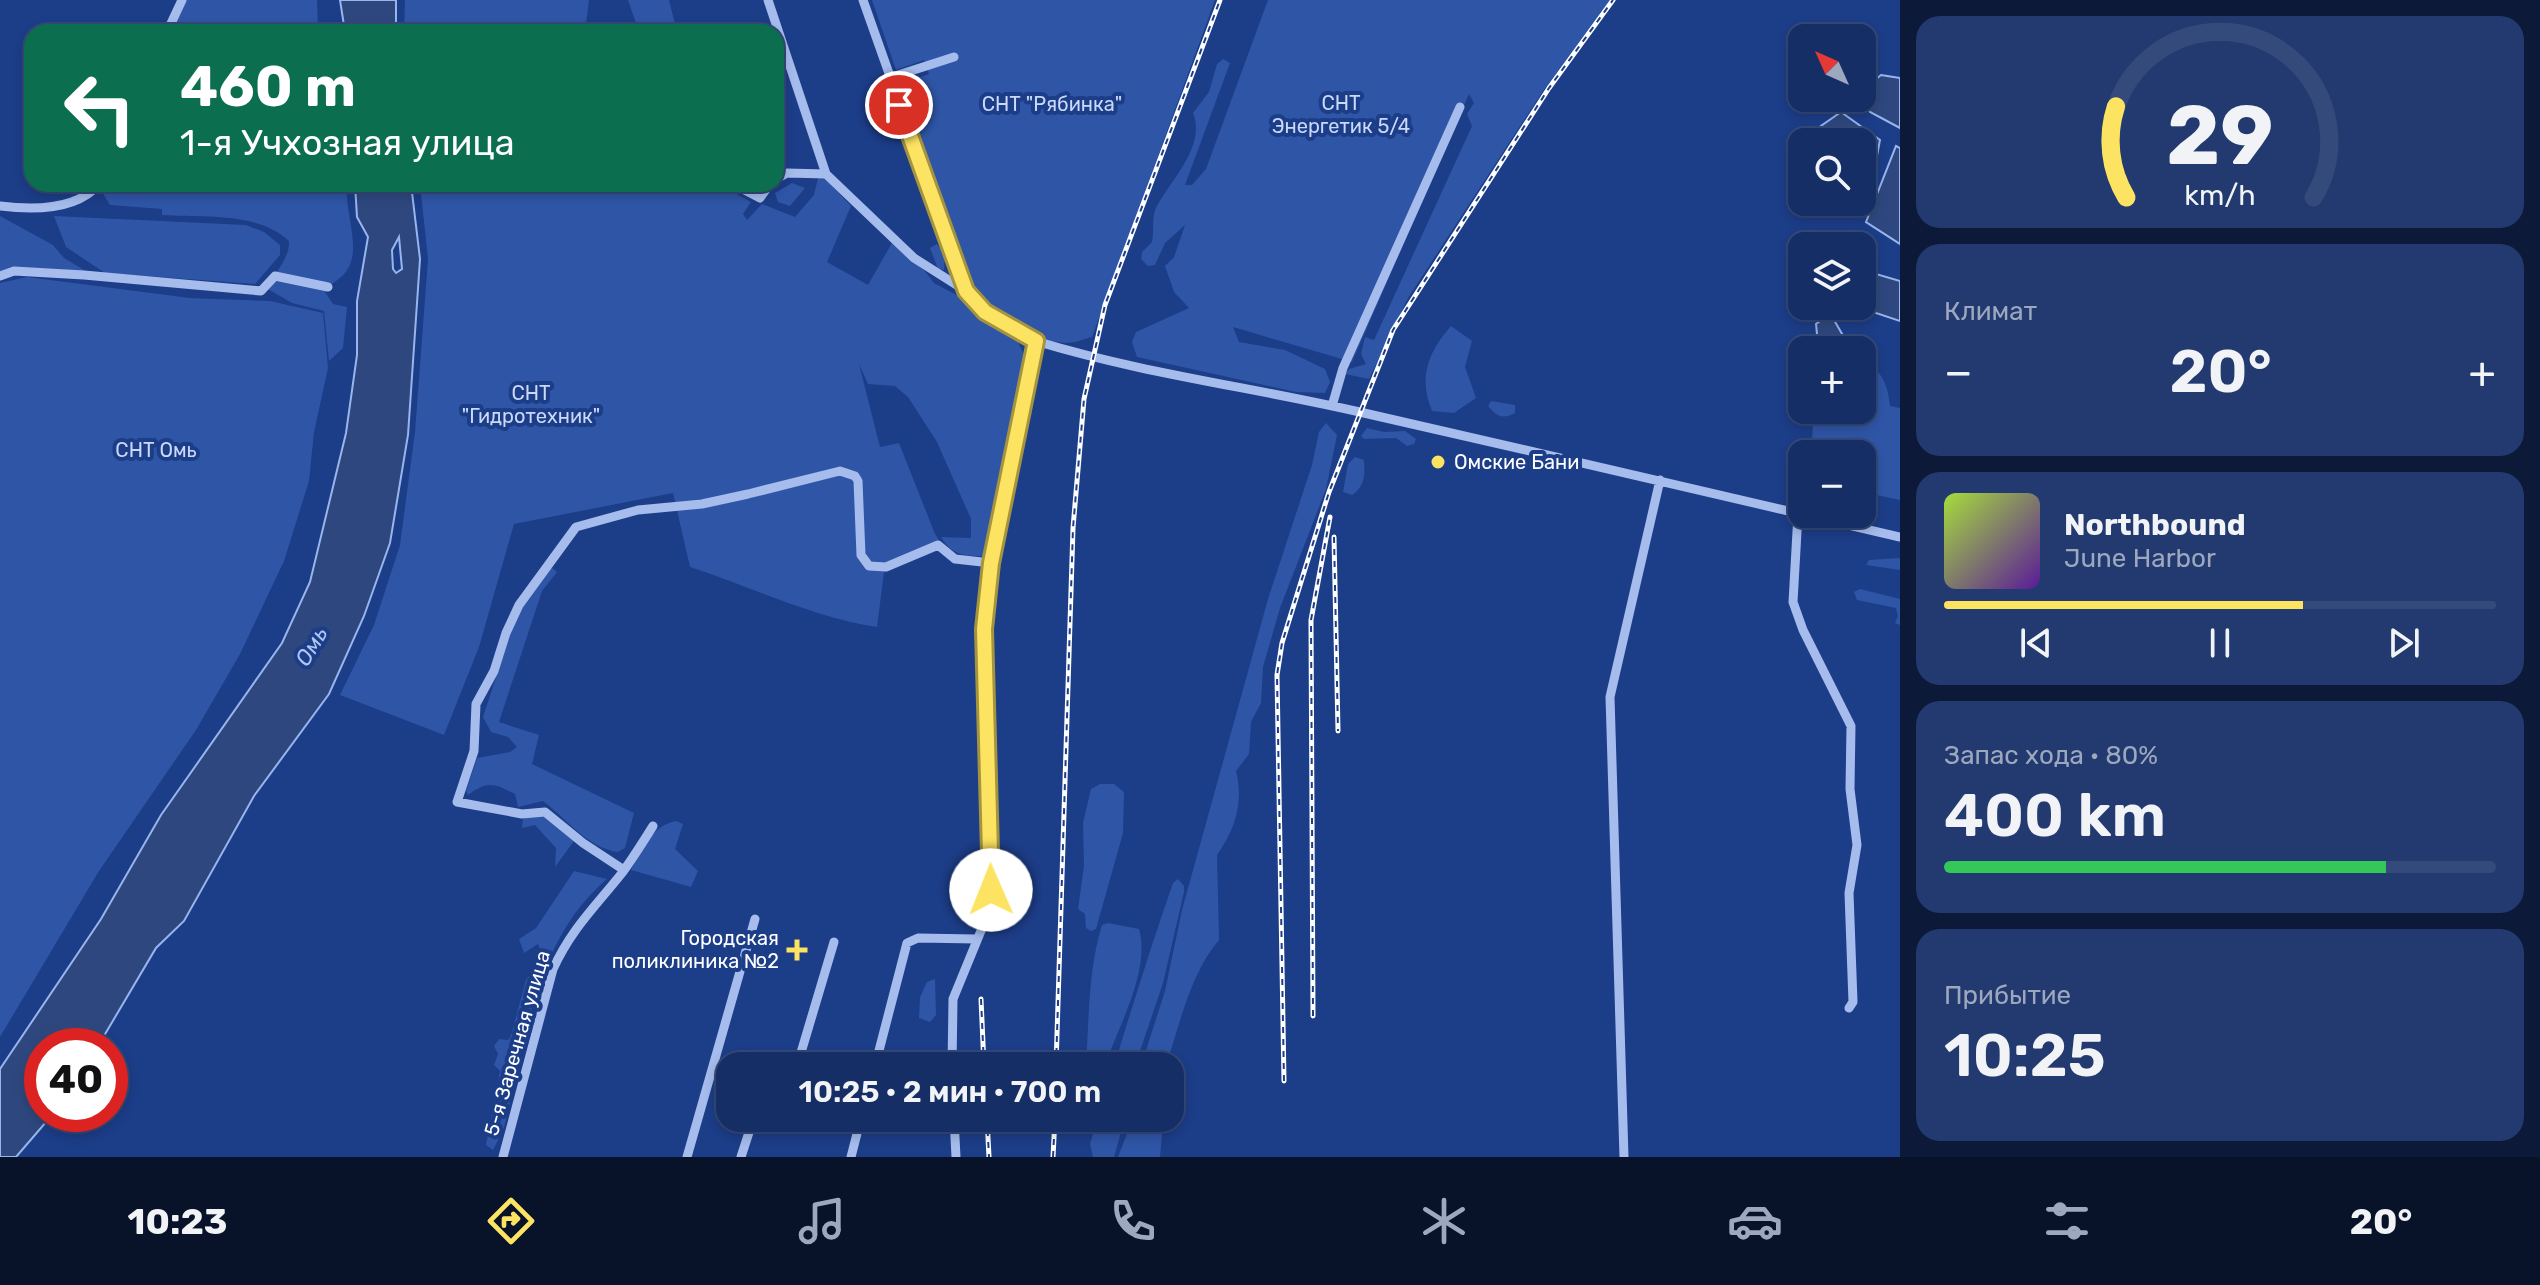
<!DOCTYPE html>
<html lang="ru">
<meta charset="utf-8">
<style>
body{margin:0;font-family:Rubik,sans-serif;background:#223a6f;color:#f1f3f6;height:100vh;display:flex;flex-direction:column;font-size:30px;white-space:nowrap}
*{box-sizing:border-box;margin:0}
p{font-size:26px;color:#9da8bf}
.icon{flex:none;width:44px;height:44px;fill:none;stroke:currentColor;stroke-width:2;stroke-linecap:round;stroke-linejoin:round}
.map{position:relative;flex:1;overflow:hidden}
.sheet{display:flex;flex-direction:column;gap:16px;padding:16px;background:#0c1938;width:640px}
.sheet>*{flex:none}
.banner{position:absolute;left:24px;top:24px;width:760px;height:168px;border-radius:24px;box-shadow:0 4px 12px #0003,0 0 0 2px #344a7a;background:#0b6e4f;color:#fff;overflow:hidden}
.needle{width:52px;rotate:315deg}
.buttons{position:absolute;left:1788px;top:24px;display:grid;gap:16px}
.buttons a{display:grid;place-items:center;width:88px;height:88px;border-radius:16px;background:#152e66;box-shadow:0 4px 12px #0003,0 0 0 2px #344a7a;font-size:40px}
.speed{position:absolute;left:24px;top:1028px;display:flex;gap:16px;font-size:40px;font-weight:700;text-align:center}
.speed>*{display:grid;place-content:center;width:104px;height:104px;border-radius:50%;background:#152e66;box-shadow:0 4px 12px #0003,0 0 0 2px #344a7a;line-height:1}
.speed .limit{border:12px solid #d22;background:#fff;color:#111}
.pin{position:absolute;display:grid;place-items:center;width:68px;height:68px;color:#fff;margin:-34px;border:4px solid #fff;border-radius:50%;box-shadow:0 2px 8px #0007}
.me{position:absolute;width:88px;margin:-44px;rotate:359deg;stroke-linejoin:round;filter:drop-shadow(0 0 6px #0008)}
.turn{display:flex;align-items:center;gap:28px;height:168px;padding:0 24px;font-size:36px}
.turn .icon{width:104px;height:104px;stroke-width:2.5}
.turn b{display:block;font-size:56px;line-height:68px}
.big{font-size:60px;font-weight:600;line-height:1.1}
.sheet .widget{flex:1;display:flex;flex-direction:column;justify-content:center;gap:12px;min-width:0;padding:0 28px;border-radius:24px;background:#223a6f}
.sheet .dial{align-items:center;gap:0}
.dial svg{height:208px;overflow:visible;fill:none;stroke:#344a7a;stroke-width:7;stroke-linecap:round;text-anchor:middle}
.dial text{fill:#f1f3f6;stroke:none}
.song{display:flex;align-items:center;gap:24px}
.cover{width:96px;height:96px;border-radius:12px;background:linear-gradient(135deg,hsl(80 70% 55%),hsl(270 70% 35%))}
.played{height:8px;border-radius:4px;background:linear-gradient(90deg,#fde362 65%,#344a7a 65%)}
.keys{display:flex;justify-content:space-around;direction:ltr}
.heat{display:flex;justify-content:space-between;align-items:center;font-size:44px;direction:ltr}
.charge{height:12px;border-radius:6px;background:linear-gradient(90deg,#34c759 80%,#344a7a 0)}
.trip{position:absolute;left:716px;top:1052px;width:468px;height:80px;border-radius:24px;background:#152e66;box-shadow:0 4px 12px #0003,0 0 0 2px #344a7a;font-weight:600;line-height:80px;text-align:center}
.tab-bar{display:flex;height:128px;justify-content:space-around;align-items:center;background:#081229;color:#9da8bf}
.tab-bar .icon{width:56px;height:56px}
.tab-bar .active{color:#fde362}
.tab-bar b{font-size:36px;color:#f1f3f6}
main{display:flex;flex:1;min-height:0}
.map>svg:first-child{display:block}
</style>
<main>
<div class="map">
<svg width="1900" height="1157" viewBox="0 0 1900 1157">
<rect width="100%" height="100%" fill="#1c3d88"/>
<path fill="#2f55a6" d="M184,0H317L318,32H170Z
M405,0H589L585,32H404Z
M628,0H669L677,32H639Z
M872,0H1215L1092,337C1084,339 1075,343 1066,343C1031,341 999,320 975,296C962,264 899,107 904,83L929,74L924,60L896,70Z
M1268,0H1610L1543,91L1408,298L1369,379L1345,374L1349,369L1366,364L1361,354L1365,337L1374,340L1472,126L1467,114L1474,103L1469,94L1352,362L1233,327L1239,342L1285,350L1325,369L1330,382L1325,393L1296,392L1137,357L1132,342L1136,332L1189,308L1174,292L1165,266L1174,257L1185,225L1165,243L1155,265L1148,266L1141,259L1142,252L1152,242C1154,233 1152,218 1155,210C1167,184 1207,147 1193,113L1209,92L1217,64L1223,59L1230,63L1185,185H1192L1206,169Z
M818,178H825L851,206L827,262L868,285L892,243L925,271L934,283L966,300L982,319L1017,340L1027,361L988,549L982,556C962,556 951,554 941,537L971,538V519L937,442L908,397L895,386L868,384L859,364L880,447L899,443L935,534L944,548L884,572L877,627C812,617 752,587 690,567L673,493L514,524L479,647L444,735L340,695L374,625L400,545L415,432L428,259L420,184H718L751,202L743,214L747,220L762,204L795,217L814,195Z
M792,183L805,188L790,206L778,202L775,193Z
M105,184H347C344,210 362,249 347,270C341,280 331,282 325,292L333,304L347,307L343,348L329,361L324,311L292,303L268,289C274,272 290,259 289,241C257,211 202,218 162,215V209L110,205L102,192Z
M0,216L53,245L64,258L91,274L0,272Z
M54,216L246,225L264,232L280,245V255L255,284L105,273L66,247Z
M937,244L945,255L944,270L938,269L930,248Z
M27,277L190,298L270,301L323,313L328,368L314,432L309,481L284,561L240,654L196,730L99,871L0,1037V283Z
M1451,326L1472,341L1465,367L1476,398L1454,413L1432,411C1418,378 1428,352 1451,326Z
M1863,363C1883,369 1888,387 1890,406L1900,408V500L1862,492V454H1811L1813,424L1820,410H1862Z
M1491,401L1515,405V413C1502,420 1497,416 1488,406Z
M1326,423L1337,435L1326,489L1280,608L1263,667L1261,703L1251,722L1249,754L1236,771C1244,803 1235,829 1217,855L1219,940C1191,972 1179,1026 1166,1066H1141L1165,991L1182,910L1268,599L1312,465L1319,432Z
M1367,428L1384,432L1405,431L1416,439L1414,444L1407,446L1396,438L1364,439L1361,436Z
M1355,457L1364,460C1365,474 1365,487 1352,495L1343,492L1348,464Z
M1900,558V570L1866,565L1869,560Z
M551,567L557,572L542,591L499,722L539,735L532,764L634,813L625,848L618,852C587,848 566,818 543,801L518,807L515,794C496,785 489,779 468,795L466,791L477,758L510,752L517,747L508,737L491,732L483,717L513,625L528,596Z
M1860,589L1900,599V625L1895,623L1898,616L1896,608L1857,600L1854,592Z
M1100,784H1114L1124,792L1123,833L1096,929L1091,931L1086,928L1085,914L1078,909L1084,866L1083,823L1091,789Z
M535,814L549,818L574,841L555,867L556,848L535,825L522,828L523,819Z
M676,821L683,824L675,849L698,871L691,887L631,870C643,849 651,826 676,821Z
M574,871L607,879C535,940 525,1040 504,1128L493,1150L486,1145L500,1071L494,1065L498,1054L494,1046L499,1039L508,1040L511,1036L526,980L543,956L538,944L524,953L519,939L536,928Z
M1178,879L1184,886V892L1163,983L1135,1066H1114C1133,1004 1152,943 1173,883Z
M1108,923L1139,929C1151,971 1118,1026 1105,1066H1086C1089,1019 1088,970 1102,925Z
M935,979L936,1015L930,1022L919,1018L920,997L927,982Z
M1098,1118H1125L1114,1157H1093L1090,1144Z
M1133,1118H1158L1162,1134L1160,1157H1118Z"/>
<path fill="#2e487f" stroke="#98b5ee" stroke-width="2" fill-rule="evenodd" d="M340,0H396V32H345Z
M1881,75L1900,78V128L1870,112L1862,101L1865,88Z
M1841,112L1880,140L1876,161L1862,180V142H1806L1818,128Z
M1896,146L1900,148V244L1866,222Z
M355,184H411L420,259L408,435L390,543L364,616L329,694L254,796L184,921L156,948L98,1046H42V1114H53L16,1157H0V1069L101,919L161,815L282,643L310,582L346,433L357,355V301L368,237L357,217ZM399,237L402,269L396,273L393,269L392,250Z
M1862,261L1869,272L1900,281V321L1855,306H1862Z
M1823,319L1834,320L1845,339L1837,350H1823L1818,344L1816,324Z"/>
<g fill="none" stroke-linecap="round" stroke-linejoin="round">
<path stroke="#a5bcec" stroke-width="9" d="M768,0L826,174L914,258L966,291
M863,0L966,291C983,313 1012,334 1039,342C1145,374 1257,388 1364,413C1543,453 1721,496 1900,537
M167,32L182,0
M889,78L954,57
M776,179L787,173L826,174
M733,184L760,198L770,184
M0,206C32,210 76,211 99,184
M0,276L14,271L84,275L261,291L275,276L328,287
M1332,406L1343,368L1460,107
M1798,514L1793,602L1803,630L1851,726L1850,789L1857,845L1849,893L1853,1002L1849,1008
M624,870L583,843L545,812L522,814L457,802L474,751L476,704L494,671L506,633L519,605L576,527L638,510L702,504L748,494L840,471L855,476L858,481L861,555L869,566L886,567L938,545L955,559L991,563
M797,1066L834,942
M875,1066L907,943L918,938L976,939
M952,1066L953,999L985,921L991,890L984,629L991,563L1036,341
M954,1118L956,1157
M503,1157L553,969C572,928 595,907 622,873C633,858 643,842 653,826
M687,1157L755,919
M741,1157L753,1120L774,1128L782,1118
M851,1157L861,1118
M1624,1157L1610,697L1660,480"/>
<g stroke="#fff" stroke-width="5">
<path id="rail" d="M1334,537L1338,731
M981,999L984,1066
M1313,1016L1311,620L1330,517
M1056,1066L1073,528L1084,399L1105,305L1220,0
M1284,1081L1277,675L1282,643L1329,492L1393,330L1549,88L1613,0
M987,1118L989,1157
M1053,1157L1055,1118"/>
</g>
<use href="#rail" stroke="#1c3d88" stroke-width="2" stroke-dasharray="6" stroke-linecap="butt"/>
</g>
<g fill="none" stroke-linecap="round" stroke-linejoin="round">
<g stroke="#a49440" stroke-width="20">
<path id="route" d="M899,105L966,291L985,312L1036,341L991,563L984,629L991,890"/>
</g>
<use href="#route" stroke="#fde362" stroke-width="14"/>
</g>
<g fill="#fde362" stroke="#1c3d88" stroke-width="3">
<circle cx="1438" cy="462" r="8"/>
<path d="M793 938h8v8h8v8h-8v8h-8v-8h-8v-8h8z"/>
</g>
<g text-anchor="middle" stroke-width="8" stroke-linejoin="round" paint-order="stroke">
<g font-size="20" fill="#cad9f9" stroke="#1c3d88">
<text x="1341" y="110">СНТ<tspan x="1341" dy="23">Энергетик 5/4</tspan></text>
<text x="1052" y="111">СНТ "Рябинка"</text>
<text x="531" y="400">СНТ<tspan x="531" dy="23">"Гидротехник"</tspan></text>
<text x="156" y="457">СНТ Омь</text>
</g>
<g font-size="20" fill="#fff" stroke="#1c3d88" text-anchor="start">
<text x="1454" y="469">Омские Бани</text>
<text x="779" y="945" text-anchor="end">Городская<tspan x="779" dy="23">поликлиника №2</tspan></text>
</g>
<g font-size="20" fill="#fff" stroke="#1c3d88">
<text transform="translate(517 1043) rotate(-74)" y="7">5-я Заречная улица</text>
</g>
<g font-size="22" font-style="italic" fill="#b0c7f3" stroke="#1c3d88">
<text transform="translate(311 646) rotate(-59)" y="8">Омь</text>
</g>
</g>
</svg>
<div class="buttons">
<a><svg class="needle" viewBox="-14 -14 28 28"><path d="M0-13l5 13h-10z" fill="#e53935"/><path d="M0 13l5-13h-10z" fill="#9da8bf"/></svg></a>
<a><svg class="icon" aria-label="search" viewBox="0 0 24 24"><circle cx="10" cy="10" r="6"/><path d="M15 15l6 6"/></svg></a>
<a><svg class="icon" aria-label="layers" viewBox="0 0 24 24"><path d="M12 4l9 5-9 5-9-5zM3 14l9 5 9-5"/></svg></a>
<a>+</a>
<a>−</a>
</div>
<div class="speed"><div class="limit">40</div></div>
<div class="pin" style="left:899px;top:105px;background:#d93025"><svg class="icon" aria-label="arrive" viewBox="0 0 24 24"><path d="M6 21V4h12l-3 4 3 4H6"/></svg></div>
<svg class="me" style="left:991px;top:890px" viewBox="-20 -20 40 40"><circle r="19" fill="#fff"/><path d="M0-13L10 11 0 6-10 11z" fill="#fde362"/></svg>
<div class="trip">10:25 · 2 мин · 700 m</div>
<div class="banner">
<div class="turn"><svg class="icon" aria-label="left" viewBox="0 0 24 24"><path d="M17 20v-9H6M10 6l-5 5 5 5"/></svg><div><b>460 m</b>1-я Учхозная улица</div></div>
</div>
</div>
<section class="sheet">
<div class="widget dial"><svg viewBox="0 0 100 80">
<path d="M14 69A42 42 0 1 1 86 69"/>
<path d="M14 69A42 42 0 0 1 10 34" stroke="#fde362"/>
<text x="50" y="56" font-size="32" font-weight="700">29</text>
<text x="50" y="72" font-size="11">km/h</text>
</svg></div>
<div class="widget"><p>Климат</p>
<div class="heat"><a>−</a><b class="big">20°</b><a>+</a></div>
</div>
<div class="widget">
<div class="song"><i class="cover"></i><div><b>Northbound</b><p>June Harbor</p></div></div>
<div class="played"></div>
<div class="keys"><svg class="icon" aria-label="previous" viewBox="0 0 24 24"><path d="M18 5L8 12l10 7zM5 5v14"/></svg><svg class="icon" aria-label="pause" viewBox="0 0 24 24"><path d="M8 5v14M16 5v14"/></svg><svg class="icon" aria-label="next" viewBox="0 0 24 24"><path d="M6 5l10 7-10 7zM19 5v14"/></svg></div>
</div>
<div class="widget"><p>Запас хода · 80%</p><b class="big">400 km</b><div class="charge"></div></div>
<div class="widget"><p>Прибытие</p><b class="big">10:25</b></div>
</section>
</main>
<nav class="tab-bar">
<b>10:23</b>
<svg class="icon active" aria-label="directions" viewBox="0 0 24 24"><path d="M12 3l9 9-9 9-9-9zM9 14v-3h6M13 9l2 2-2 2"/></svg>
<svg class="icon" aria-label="music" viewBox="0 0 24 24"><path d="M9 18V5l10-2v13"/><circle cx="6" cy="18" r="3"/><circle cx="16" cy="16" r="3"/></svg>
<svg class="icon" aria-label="phone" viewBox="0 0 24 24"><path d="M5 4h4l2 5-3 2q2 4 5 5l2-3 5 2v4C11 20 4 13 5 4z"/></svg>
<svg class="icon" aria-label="climate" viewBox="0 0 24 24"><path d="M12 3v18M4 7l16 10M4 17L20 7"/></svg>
<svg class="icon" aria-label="car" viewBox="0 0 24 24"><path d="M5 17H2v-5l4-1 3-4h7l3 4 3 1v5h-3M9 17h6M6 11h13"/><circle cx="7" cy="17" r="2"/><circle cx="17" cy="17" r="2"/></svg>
<svg class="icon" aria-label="filters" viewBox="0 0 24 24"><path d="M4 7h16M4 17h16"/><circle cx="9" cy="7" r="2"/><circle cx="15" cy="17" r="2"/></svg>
<b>20°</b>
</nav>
